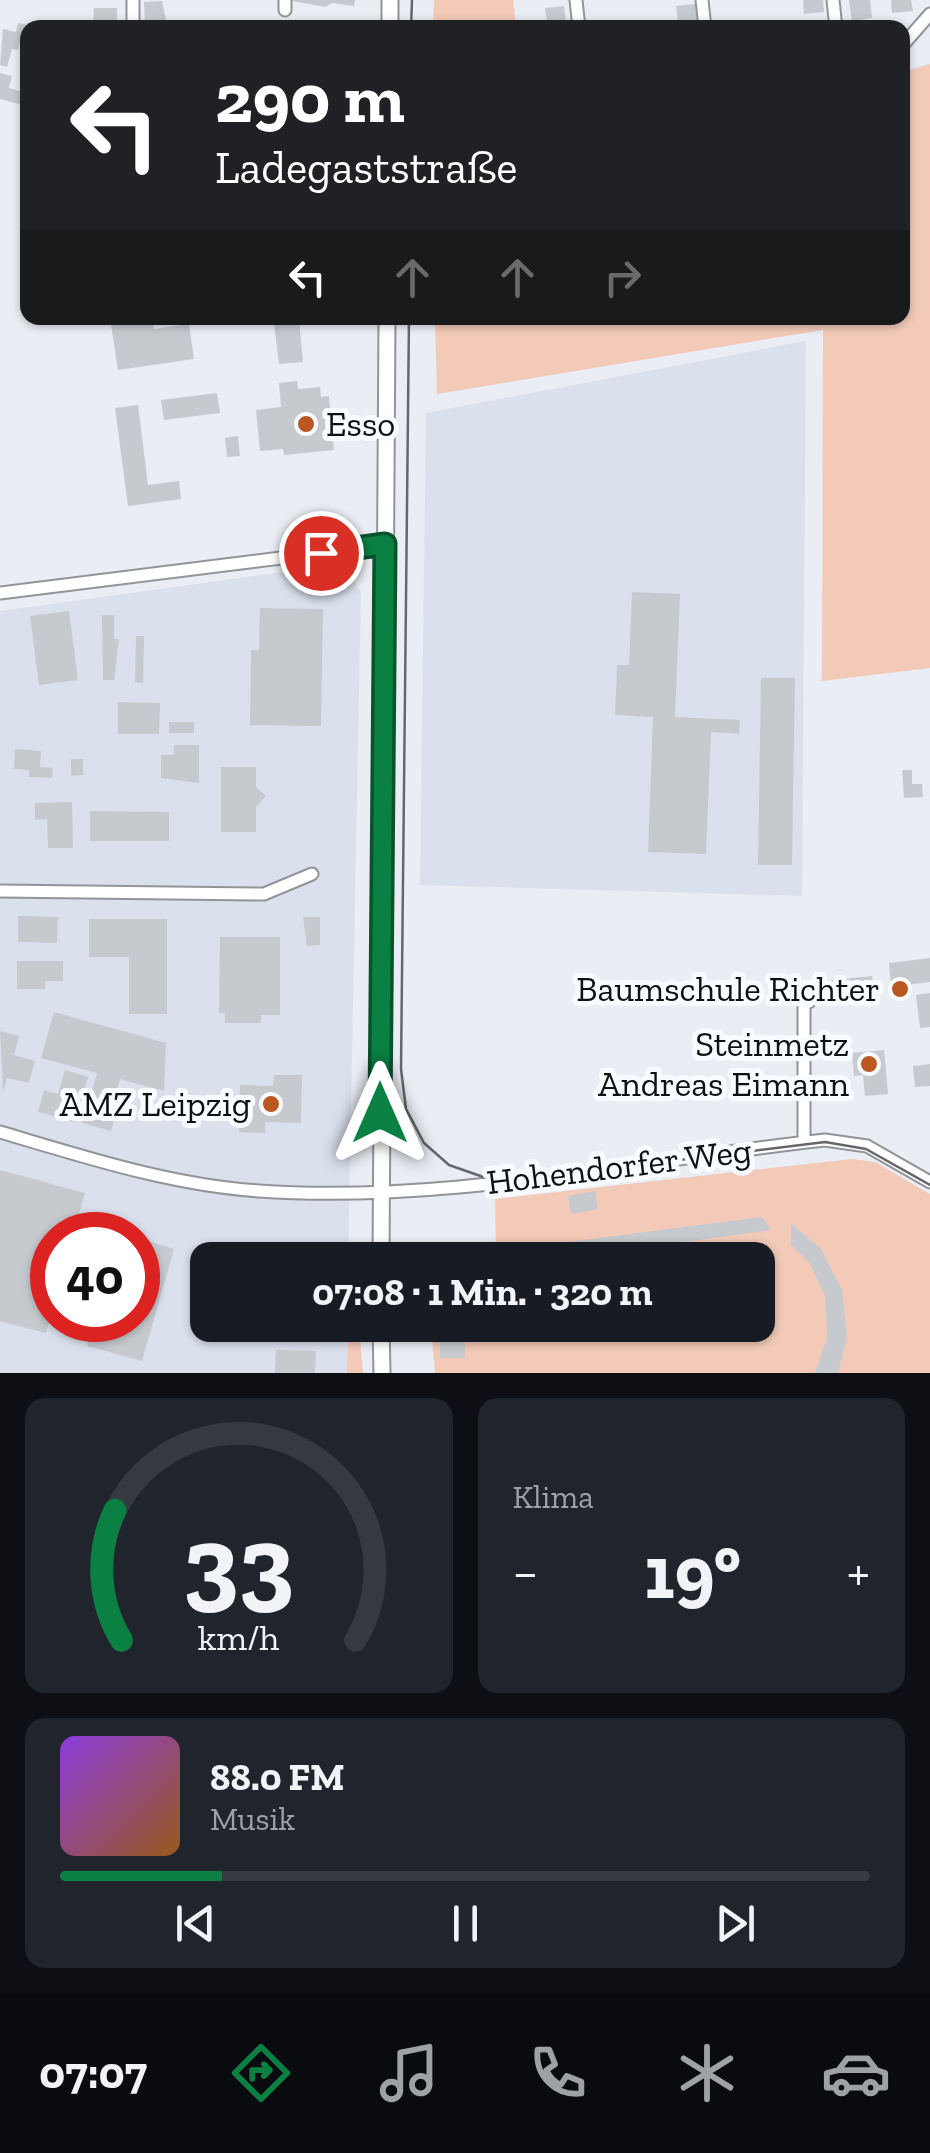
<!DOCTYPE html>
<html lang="de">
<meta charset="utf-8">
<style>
body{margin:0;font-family:"Zilla Slab",serif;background:#20242c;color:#f1f3f6;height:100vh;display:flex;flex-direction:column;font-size:38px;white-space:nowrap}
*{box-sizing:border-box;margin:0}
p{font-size:32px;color:#9ea1a6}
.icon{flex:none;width:55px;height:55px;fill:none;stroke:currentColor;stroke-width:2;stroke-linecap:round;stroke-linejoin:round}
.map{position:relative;height:1373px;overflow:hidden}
.drawer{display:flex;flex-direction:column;gap:25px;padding:25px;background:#0d0f14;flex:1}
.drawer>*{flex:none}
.hud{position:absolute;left:20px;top:20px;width:890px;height:305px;border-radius:20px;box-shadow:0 2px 8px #0004;background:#202124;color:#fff;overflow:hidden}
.speed{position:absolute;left:30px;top:1212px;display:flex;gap:20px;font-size:50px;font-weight:700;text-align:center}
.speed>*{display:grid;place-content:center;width:130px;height:130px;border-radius:50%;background:#171b24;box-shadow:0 2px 8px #0004;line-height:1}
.speed .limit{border:15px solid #d22;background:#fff;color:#111}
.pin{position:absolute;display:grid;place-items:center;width:85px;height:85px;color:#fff;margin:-42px;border:5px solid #fff;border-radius:50%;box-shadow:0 2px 10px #0007}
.me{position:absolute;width:110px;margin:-55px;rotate:0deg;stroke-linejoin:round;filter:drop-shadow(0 0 8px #0008)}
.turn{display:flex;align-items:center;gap:35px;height:210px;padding:0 30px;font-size:45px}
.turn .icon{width:130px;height:130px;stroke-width:2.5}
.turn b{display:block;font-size:70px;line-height:85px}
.lanes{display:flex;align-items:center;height:95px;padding:0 30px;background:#0003;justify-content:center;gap:50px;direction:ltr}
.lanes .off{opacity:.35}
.big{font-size:75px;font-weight:700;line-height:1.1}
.drawer .widget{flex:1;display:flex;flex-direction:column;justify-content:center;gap:15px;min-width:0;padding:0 35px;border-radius:20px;background:#20242c}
.drawer .dial{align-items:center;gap:0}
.dial svg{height:260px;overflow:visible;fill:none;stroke:#363941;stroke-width:7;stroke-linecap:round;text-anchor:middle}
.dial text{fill:#f1f3f6;stroke:none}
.song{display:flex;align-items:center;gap:30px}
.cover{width:120px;height:120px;border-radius:15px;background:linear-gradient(135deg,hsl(270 70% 55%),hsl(30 70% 35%))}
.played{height:10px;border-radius:5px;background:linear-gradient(90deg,#0b8043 20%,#363941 20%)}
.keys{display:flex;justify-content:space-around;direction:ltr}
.heat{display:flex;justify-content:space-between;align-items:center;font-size:55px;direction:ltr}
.drawer .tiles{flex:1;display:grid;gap:25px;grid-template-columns:1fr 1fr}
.widget:last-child{grid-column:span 2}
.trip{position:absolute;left:190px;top:1242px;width:585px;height:100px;border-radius:20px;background:#171b24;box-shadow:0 2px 8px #0004;font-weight:700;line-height:100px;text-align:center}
.menu{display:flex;height:160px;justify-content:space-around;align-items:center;background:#090b0e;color:#9ea1a6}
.menu .icon{width:70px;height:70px}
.menu .active{color:#0b8043}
.menu b{font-size:45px;color:#f1f3f6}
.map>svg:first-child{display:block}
</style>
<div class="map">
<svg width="930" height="1373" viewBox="0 0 930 1373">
<rect width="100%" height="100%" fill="#eaedf3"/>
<path fill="#dae1ed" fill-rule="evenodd" d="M806,341L802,896L420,885L426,413Z
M341,564L361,592L348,1260H208V1325H348L347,1373H0V611ZM52,1235H138V1320H52Z"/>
<path fill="#f3cab8" d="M434,0H513L516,27H433Z
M930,64V668L822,681L823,330L437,394L435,318H902L903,72Z
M852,1159L875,1162L930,1194V1373H435L431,1325H758V1260H430V1254H496L495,1199Z
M348,1325H359L363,1373H347Z"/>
<path fill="#c6cacf" d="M288,0H355L354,6L332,3L325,7Z
M803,0H823L824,12L804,14Z
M849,0H870L872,18L852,21Z
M891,0H911L913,11L892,13Z
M162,1L167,24L145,25L144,2Z
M695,4L698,28H679L676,6Z
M564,6L567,28H548L545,8Z
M94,8H117V28H93Z
M18,23L28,25V35L22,34L18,50L12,49L7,67L0,65L3,29L16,32Z
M0,73L12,76L9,88L26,93L23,105L0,99Z
M110,318H152L154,329L189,324L194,359L118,370Z
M299,320L303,362L279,364L274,323Z
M297,381L298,389L320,387L321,397L329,396L334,450L284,455L283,449L260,451L256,410L281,407L279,383Z
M217,393L220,413L164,420L161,400Z
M138,405L148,485L179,481L181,499L128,506L115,408Z
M238,436L240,456L227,457L225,438Z
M632,592L680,594L675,717L740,720L739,734L711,732L706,854L648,852L653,717L615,715L617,665H629Z
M260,608L323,609L321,726L250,725L251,650H259Z
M69,611L78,680L39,685L30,616Z
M102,615H114V639H119L114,680H103Z
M136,636H144L143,683L135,682Z
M761,678H795L792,865H758Z
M118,702L160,703L159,734H118Z
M169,722H194V733H169Z
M174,745H199V783L161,778V755H174Z
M15,749L41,751L40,767L53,768L52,778L29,777V770L14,769Z
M71,759H83V775L71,776Z
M221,767H256V787L266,796L256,807V832H221Z
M902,770H912V784H922L923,797L904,798Z
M72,802L73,848H48L47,819L35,820V803Z
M90,811L169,812V841H90Z
M18,916L58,917L57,943L18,942Z
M303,917H320V945L307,946Z
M89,919H167V1014H129V957H89Z
M220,937H280V1015H261V1023H225V1013H219Z
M930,958V982L891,987L889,963Z
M17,961H63V981H45V989H17Z
M872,976L874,988L825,994L824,981Z
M930,993V1027L920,1028L916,995Z
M54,1012L166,1043L164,1091L120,1079L110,1112L116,1113L111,1131L82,1123L83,1103L88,1105L97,1073L41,1058Z
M0,1031L19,1036L14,1055L35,1061L29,1083L7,1078L3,1092Z
M884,1050L888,1094L865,1096L863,1075L854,1076L852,1053Z
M930,1064V1086L915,1087L913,1066Z
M65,1070L88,1077L75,1122L38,1112L44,1090L58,1094Z
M274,1075H302L301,1123L265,1122V1133L239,1132L240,1085L273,1086Z
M0,1170L85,1193L73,1235H52V1311L46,1333L0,1321Z
M595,1191L598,1209L571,1214L568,1196Z
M762,1217L771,1230L559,1259L567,1242Z
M791,1223L821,1249L842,1290L847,1338L838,1373H815L827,1338L825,1296L809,1262L791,1245Z
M138,1238L174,1249L142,1361L87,1346L94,1320H138Z
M469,1253V1260H432V1254Z
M282,1325H311V1338H282Z
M440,1325H465V1358H440Z
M276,1350L316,1351L315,1373H275Z"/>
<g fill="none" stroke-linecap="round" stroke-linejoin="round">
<g stroke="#919499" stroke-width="15">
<path id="street" d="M576,0L579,28
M702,0L705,28
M833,0L836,28
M285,10V0
M133,26V0
M902,46L930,14
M0,593L385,545
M0,891L264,894L312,874
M0,1132C85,1157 170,1185 259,1191C447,1204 638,1160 825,1140L867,1146L930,1182
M804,1142V1003L809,1002"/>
</g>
<g stroke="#919499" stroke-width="19">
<path id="secondary" d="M390,28V0
M381,1260L387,318
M381,1325L382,1373"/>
</g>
<use href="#street" stroke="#fff" stroke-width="11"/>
<use href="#secondary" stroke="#fff" stroke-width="15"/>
<path stroke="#65676a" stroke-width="2.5" d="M411,28L412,0
M409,318L401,1069L406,1109L424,1143L449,1165L489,1179L518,1180L825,1142L866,1149L930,1185"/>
</g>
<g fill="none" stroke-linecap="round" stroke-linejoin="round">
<g stroke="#07532c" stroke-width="25">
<path id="route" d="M321,553L385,544L380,1113"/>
</g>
<use href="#route" stroke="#0b8043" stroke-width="18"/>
</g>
<g fill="#bb5721" stroke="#f8fbff" stroke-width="4">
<circle cx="306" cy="424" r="10"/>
<circle cx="900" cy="989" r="10"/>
<circle cx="869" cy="1064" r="10"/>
<circle cx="271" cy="1104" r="10"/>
</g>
<g text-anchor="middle" stroke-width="10" stroke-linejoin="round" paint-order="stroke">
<g font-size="35" fill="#0f1011" stroke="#f8fbff" text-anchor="end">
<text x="326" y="436" text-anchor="start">Esso</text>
<text x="880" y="1001">Baumschule Richter</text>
<text x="849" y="1056">Steinmetz<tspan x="849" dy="40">Andreas Eimann</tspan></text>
<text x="251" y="1116">AMZ Leipzig</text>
</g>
<g font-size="35" fill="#0f1011" stroke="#f8fbff">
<text transform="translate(619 1166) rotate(-7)" y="12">Hohendorfer Weg</text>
</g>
</g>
</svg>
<div class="speed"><div class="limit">40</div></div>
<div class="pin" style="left:321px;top:553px;background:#d93025"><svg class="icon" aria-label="arrive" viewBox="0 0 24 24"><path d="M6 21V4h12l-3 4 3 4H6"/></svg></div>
<svg class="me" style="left:380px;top:1113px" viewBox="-20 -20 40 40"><path d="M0-17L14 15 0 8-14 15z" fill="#0b8043" stroke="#fff" stroke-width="4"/></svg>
<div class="trip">07:08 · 1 Min. · 320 m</div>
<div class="hud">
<div class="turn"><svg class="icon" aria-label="left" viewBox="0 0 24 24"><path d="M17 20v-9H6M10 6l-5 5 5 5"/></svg><div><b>290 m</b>Ladegaststraße</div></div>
<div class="lanes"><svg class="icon" aria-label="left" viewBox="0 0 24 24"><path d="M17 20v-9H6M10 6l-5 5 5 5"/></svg><svg class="icon off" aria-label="ahead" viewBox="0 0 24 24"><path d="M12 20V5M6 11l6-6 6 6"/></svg><svg class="icon off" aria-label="ahead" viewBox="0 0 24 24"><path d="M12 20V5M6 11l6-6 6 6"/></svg><svg class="icon off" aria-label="right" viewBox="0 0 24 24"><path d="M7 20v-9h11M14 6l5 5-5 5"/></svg></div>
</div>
</div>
<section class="drawer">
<div class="tiles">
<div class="widget dial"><svg viewBox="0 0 100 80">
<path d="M14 69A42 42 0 1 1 86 69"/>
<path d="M14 69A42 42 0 0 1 12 29" stroke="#0b8043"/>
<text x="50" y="56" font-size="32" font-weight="700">33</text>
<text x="50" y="72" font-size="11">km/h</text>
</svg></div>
<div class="widget"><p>Klima</p>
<div class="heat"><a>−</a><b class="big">19°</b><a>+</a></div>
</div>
<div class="widget">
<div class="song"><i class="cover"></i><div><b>88.0 FM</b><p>Musik</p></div></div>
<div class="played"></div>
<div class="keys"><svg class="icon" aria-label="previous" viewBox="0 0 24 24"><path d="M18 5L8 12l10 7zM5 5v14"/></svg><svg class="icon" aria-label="pause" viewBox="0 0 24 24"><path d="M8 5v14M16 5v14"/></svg><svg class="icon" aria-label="next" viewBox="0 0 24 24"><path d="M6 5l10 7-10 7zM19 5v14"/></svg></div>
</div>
</div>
</section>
<nav class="menu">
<b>07:07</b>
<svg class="icon active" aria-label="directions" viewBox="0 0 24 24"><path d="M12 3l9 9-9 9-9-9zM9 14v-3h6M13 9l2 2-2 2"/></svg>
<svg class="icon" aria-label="music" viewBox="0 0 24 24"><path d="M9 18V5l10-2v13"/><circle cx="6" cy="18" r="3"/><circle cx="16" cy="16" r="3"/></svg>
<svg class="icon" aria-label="phone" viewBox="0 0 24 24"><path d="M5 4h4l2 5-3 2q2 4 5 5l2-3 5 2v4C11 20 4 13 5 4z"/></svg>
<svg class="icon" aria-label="climate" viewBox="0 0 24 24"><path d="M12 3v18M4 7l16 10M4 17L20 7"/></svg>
<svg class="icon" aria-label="car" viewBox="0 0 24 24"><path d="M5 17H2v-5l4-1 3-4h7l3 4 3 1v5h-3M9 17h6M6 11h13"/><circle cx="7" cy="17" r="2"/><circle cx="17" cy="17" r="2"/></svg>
</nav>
